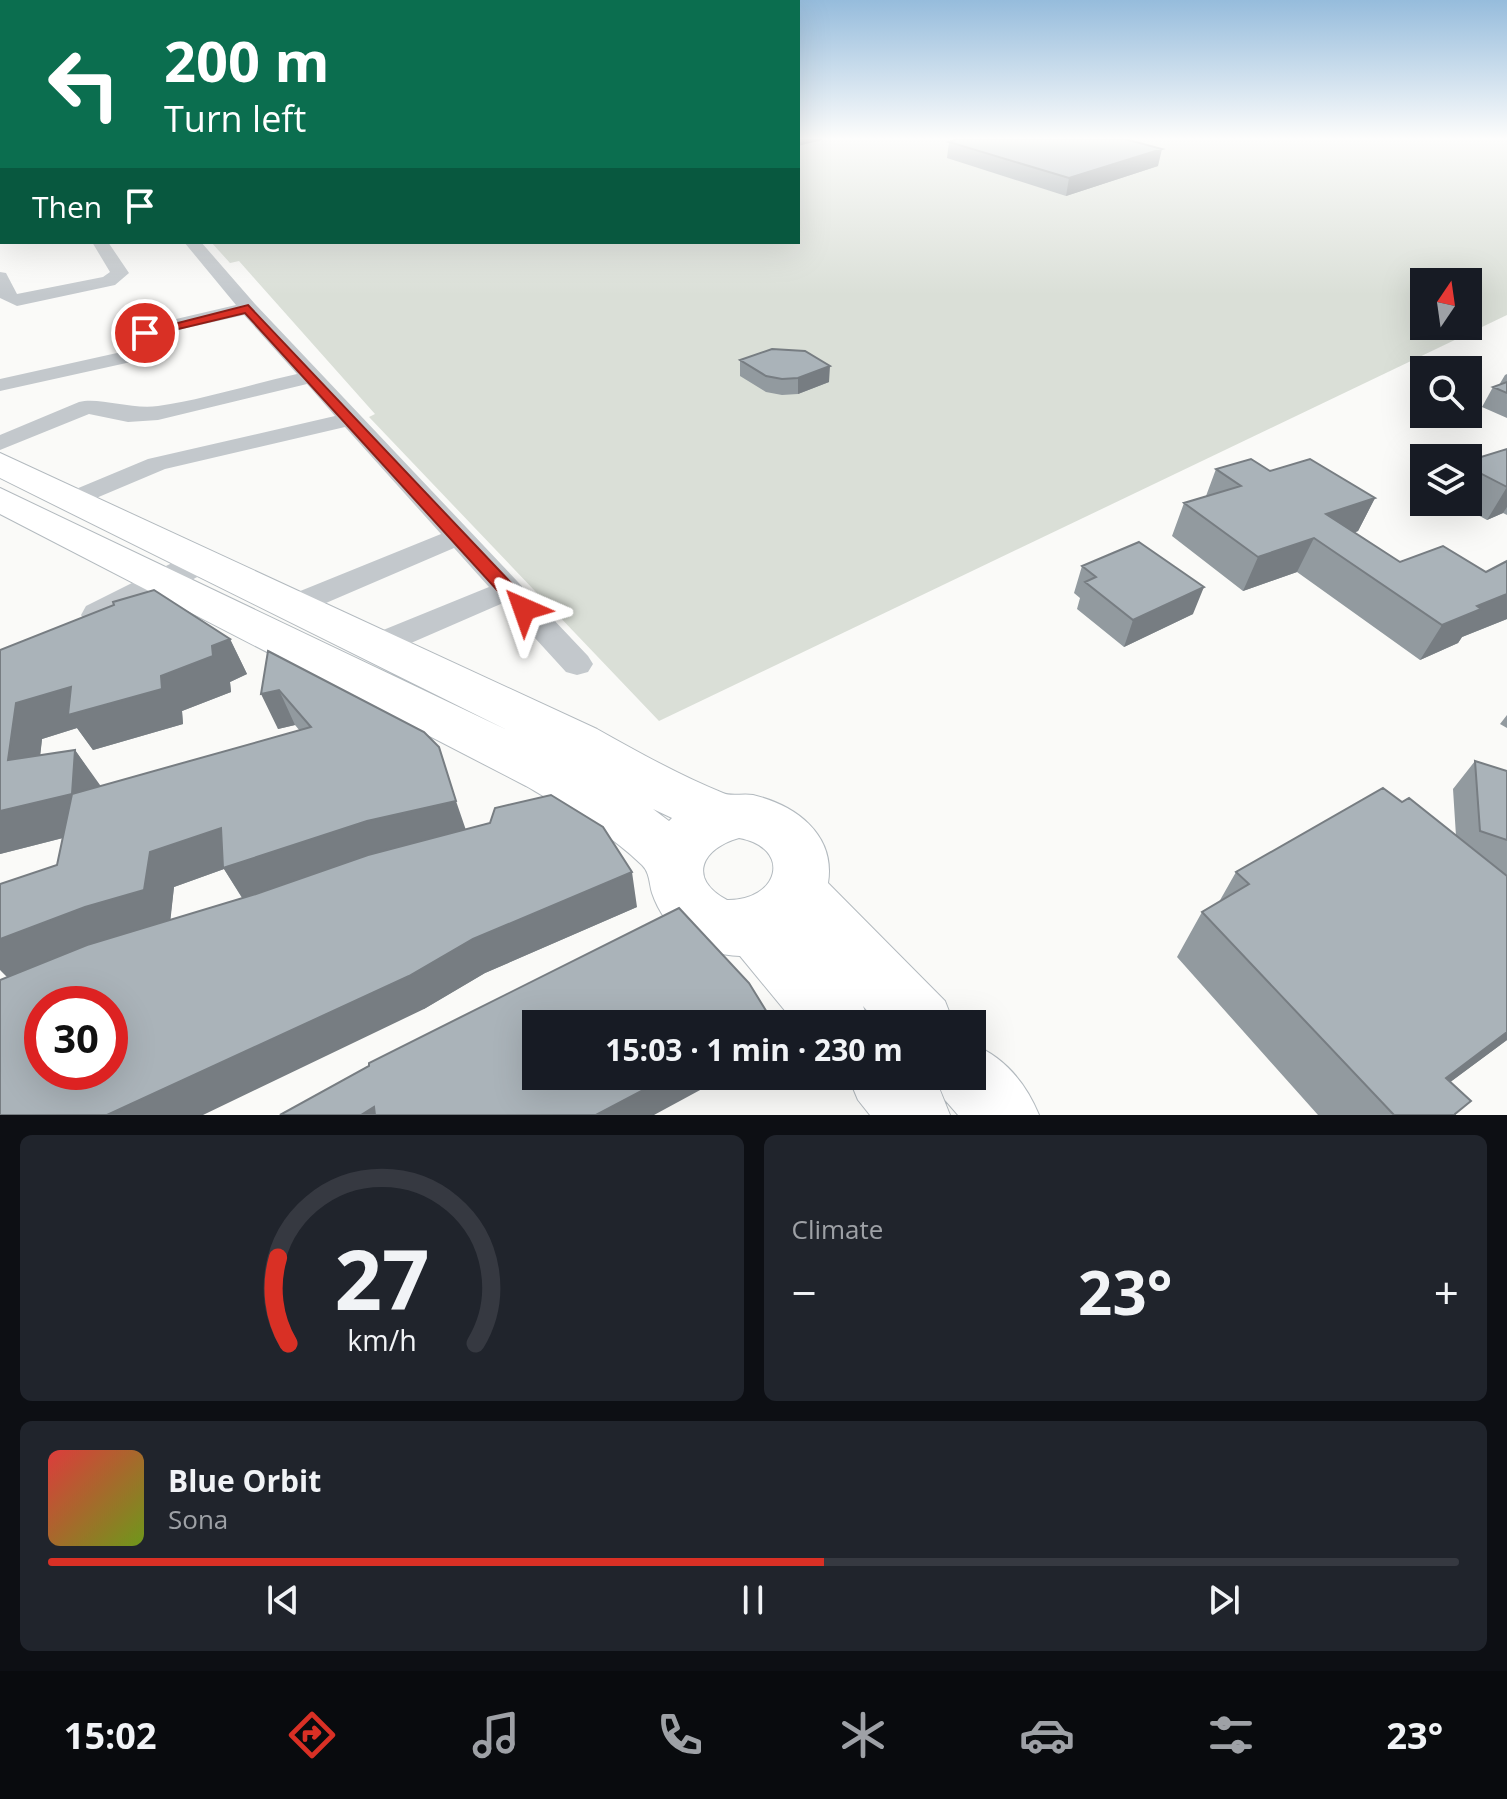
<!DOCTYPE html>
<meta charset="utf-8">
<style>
body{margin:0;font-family:"Open Sans",sans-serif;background:#20242c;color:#f1f3f6;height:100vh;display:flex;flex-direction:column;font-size:30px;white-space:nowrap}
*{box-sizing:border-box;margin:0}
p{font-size:26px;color:#9ea1a6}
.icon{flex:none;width:44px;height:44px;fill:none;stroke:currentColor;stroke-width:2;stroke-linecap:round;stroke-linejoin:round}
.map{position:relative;height:1115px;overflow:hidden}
.sheet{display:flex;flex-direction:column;gap:20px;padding:20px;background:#0d0f14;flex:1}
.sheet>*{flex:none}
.guide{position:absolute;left:0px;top:0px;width:800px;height:244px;box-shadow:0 8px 32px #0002;background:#0b6e4f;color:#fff;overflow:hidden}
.needle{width:52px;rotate:13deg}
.fabs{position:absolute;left:1410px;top:268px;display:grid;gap:16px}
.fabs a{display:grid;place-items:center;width:72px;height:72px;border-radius:0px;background:#171b24;box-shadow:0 8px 32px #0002;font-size:40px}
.speed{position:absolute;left:24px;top:986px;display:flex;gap:16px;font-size:40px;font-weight:700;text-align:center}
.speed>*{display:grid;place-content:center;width:104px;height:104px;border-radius:50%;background:#171b24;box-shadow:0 8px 32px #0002;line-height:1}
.speed .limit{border:12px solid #d22;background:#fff;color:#111}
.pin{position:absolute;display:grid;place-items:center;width:68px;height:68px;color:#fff;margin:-34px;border:4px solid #fff;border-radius:50%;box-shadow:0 2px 8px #0007}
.me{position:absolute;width:88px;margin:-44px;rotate:317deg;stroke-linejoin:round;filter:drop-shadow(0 0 6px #0008)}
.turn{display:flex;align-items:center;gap:28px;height:168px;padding:0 32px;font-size:36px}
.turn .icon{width:104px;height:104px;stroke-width:2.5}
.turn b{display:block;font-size:56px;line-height:68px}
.then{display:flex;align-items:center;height:76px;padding:0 32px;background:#0003;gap:16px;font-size:30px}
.big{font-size:60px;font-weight:700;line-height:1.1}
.sheet .widget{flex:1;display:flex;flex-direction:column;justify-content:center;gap:12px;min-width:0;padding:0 28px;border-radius:12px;background:#20242c}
.sheet .dial{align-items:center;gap:0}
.dial svg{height:208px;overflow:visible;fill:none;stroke:#363941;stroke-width:7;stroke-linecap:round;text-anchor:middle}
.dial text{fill:#f1f3f6;stroke:none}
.song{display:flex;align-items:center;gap:24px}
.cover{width:96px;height:96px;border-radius:12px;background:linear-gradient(135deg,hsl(0 70% 55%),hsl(80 70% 35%))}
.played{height:8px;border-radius:4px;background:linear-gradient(90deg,#d93025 55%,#363941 55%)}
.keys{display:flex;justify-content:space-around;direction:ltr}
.heat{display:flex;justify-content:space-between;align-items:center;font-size:44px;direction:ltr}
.sheet .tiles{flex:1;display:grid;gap:20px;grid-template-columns:1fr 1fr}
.widget:last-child{grid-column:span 2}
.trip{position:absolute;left:522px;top:1010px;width:464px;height:80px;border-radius:0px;background:#171b24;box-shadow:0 8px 32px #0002;font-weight:700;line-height:80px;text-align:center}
.dock{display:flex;height:128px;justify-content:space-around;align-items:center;background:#090b0e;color:#9ea1a6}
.dock .icon{width:56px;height:56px}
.dock .active{color:#d93025}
.dock b{font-size:36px;color:#f1f3f6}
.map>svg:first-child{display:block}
</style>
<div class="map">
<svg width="1507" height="1115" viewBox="0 0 1507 1115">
<rect width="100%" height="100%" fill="#fafaf8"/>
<path fill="#dadfd7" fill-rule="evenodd" d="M798,139H1507V315L659,721L369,417L375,414L239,261L230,263L211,242H798ZM1424,282H1468V326H1424Z"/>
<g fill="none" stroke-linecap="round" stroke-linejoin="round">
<g stroke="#b3babf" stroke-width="2">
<path id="secondary" d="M2,163V175L0,176V164Z
M0,453L597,729C638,752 679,775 723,793C732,797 742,793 753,795C795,805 836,834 828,883L945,1001L954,1024H879L863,1006L870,1024H796L740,956C700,955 665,932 652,893C649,883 650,873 642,865C608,832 566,809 526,786L0,514V488L507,730L0,478ZM653,809L672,818L669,821ZM739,838C793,848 779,901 727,900C686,878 703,848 739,838Z
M972,1044C1004,1057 1026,1083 1039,1115H958L945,1100L935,1076H972Z
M848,1076H927L940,1090L950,1115H870L858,1100Z"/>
</g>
<path fill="#c3c8cc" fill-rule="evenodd" d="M0,188H2V196H0Z
M2,220V230L0,231V221Z
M92,242H108L129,273L115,285L17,306L0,298V272L6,273L17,294L103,277L110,272Z
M184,242H201L255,304L588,656L593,664L588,672L577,675L566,672L503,603L388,653L377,656L366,653L361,645L366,637L489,587L454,548L305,612L294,615L283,612L279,605L283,598L441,534L345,427L165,469L82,504H64L60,499L64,494L148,459L335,416L307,384L158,420L128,422L89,414L0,450V435L79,402C100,397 132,410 158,406C205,399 251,384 297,374L244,315L156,335L159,349L149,358L0,391V379L135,349L138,347L135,335L142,327L236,305Z"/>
<path fill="#c3c8cc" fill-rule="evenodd" d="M200,549L213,552L218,560L213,568L114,624L100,628L86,624L81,615L86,606Z"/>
<use href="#secondary" fill="#fff" fill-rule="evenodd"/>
</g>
<path fill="#929a9f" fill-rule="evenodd" d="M949,142L1158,166L1066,196L947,158Z
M740,360L829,382L798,394L782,395L766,392L740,376Z
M1507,374V418L1482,407L1493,387L1499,385L1505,375Z
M1507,449V515L1503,513L1487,520L1454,502H1468V461Z
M1216,469L1270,471L1375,498L1358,531L1354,533L1400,562L1486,572L1507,561V619L1462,637L1458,643L1420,660L1297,572L1243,591L1172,536L1184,503L1206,496Z
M1082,566L1193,614L1124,647L1077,609L1080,598L1074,593Z
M230,639L247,674L230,682L231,692L182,711L183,724L93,750L77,728L42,739L40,755L75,750L100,787L300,731L295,725L278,729L268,651L466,830L637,907L485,973L424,1009L7,977L57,865L63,838L0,854V650ZM224,869L242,898L170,920L174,887Z
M1507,715V728L1500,724Z
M1475,761L1507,771V1040L1450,1082L1455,1115H1318L1177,957L1202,912L1219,902L1236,872L1402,802L1456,836L1453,789Z"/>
<path fill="#777d82" d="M798,139H825L798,146Z
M1162,149L1158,166L1066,196L1069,178Z
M830,366L829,382L798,394V378Z
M1507,487V507L1503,513L1487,520Z
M1375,498L1358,531L1322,544L1326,514Z
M1314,538L1297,572L1243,591L1258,557Z
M1204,587L1193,614L1124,647L1133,620Z
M1507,594V619L1462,637L1458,643L1420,660L1442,625L1477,606Z
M230,639L247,674L230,682L231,692L182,711L183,724L93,750L77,728L42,739L36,796L8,760L16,703L71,687L161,676L212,646Z
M279,690L295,725L278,729L261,694Z
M75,750L100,785L98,829L0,854V811Z
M456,801L468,836L245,902L224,869L174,887L170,924L11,981L0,970V939L150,852L221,828L367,821Z
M632,872L637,907L485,973L424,1009L203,1115H107L473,939Z
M1507,1032V1040L1406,1115L1446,1078Z
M670,1076H726L654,1115H596Z
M374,1107L378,1115H361Z"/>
<path fill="#aab3b9" stroke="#777d82" stroke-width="2" fill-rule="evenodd" d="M957,139H1125L1162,149L1069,178L949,142Z
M772,349L805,351L830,366L798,378L782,379L766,376L740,360Z
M1507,382V393L1493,387Z
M1507,449V487L1468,467V461Z
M1251,459L1270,471L1310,459L1375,498L1326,514L1400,562L1443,546L1486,572L1507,561V594L1477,606L1481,609L1442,625L1314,538L1258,557L1184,503L1241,486L1216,469Z
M1139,542L1204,587L1133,620L1085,582L1096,577L1082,566Z
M154,590L230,639L212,646L213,656L161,676L162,689L68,715L71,687L16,703L8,760L75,750L72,794L0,811V650L114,605L113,602Z
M268,651L424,732L439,747L456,801L367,821L223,868L221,828L150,852L144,890L85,907L0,939V884L57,865L72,794L311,727L279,690L261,694Z
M1475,761L1507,771V840L1480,831Z
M1383,788L1402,802L1409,798L1507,876V1032L1446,1078L1471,1101L1455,1114V1115H1394L1202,912L1249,884L1236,872Z
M551,795L603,827L632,872L473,939L409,976L107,1115H0V980L87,945L256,894L368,855L490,823L495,808ZM42,1004H110V1072H42Z
M679,908L749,983L773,1022L769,1024H536V1076H670L596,1115H375L374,1107L361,1115H280L369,1066V1063Z"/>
<linearGradient id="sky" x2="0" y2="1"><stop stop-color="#96bcdc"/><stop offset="0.47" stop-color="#fdfdfc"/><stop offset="1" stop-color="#fdfdfc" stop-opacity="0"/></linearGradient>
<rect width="1507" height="295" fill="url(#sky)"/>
<path fill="#d93025" stroke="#8d1f18" stroke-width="2" d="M248,305L531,604L534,609L531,613H518L245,313L145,337L139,333Z"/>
</svg>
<div class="fabs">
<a><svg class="needle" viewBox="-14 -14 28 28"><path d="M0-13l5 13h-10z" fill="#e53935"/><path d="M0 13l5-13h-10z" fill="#9ea1a6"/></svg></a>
<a><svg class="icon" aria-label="search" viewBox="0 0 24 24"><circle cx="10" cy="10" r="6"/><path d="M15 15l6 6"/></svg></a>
<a><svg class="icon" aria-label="layers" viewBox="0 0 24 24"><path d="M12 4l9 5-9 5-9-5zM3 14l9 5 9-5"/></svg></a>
</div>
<div class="speed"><div class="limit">30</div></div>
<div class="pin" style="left:145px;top:333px;background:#d93025"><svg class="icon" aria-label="arrive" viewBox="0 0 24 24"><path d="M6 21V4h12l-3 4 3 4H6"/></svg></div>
<svg class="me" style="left:524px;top:609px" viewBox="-20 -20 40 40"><path d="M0-17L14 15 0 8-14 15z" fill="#d93025" stroke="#fff" stroke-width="4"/></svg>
<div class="trip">15:03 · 1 min · 230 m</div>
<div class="guide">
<div class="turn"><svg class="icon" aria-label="left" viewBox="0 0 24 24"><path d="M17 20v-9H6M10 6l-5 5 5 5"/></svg><div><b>200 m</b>Turn left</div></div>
<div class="then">Then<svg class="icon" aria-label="arrive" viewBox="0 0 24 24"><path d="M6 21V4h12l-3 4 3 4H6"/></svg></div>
</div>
</div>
<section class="sheet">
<div class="tiles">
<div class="widget dial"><svg viewBox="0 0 100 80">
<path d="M14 69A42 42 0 1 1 86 69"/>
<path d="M14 69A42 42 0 0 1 10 36" stroke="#d93025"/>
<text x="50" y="56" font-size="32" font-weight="700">27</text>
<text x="50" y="72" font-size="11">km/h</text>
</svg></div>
<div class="widget"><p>Climate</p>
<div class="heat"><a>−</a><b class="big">23°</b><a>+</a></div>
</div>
<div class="widget">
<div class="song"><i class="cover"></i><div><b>Blue Orbit</b><p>Sona</p></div></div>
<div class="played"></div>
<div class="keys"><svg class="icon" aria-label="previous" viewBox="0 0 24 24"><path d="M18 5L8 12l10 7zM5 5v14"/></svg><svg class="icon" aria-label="pause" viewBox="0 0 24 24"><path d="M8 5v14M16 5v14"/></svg><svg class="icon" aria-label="next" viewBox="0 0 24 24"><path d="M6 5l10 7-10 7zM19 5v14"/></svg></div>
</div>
</div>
</section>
<nav class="dock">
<b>15:02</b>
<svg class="icon active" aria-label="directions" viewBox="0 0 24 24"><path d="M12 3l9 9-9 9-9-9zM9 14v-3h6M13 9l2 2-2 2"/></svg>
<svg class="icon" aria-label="music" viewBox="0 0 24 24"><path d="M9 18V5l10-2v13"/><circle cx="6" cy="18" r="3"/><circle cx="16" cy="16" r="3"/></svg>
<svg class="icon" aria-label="phone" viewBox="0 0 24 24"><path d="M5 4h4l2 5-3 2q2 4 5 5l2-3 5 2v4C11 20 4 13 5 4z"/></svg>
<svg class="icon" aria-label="climate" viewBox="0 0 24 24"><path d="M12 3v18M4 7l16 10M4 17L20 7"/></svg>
<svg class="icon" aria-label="car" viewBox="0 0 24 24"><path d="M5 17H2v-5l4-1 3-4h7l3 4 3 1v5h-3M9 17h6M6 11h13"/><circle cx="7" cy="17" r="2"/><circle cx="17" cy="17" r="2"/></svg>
<svg class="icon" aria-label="filters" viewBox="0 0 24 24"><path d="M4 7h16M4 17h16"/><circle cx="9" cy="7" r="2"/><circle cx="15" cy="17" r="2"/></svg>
<b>23°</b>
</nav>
